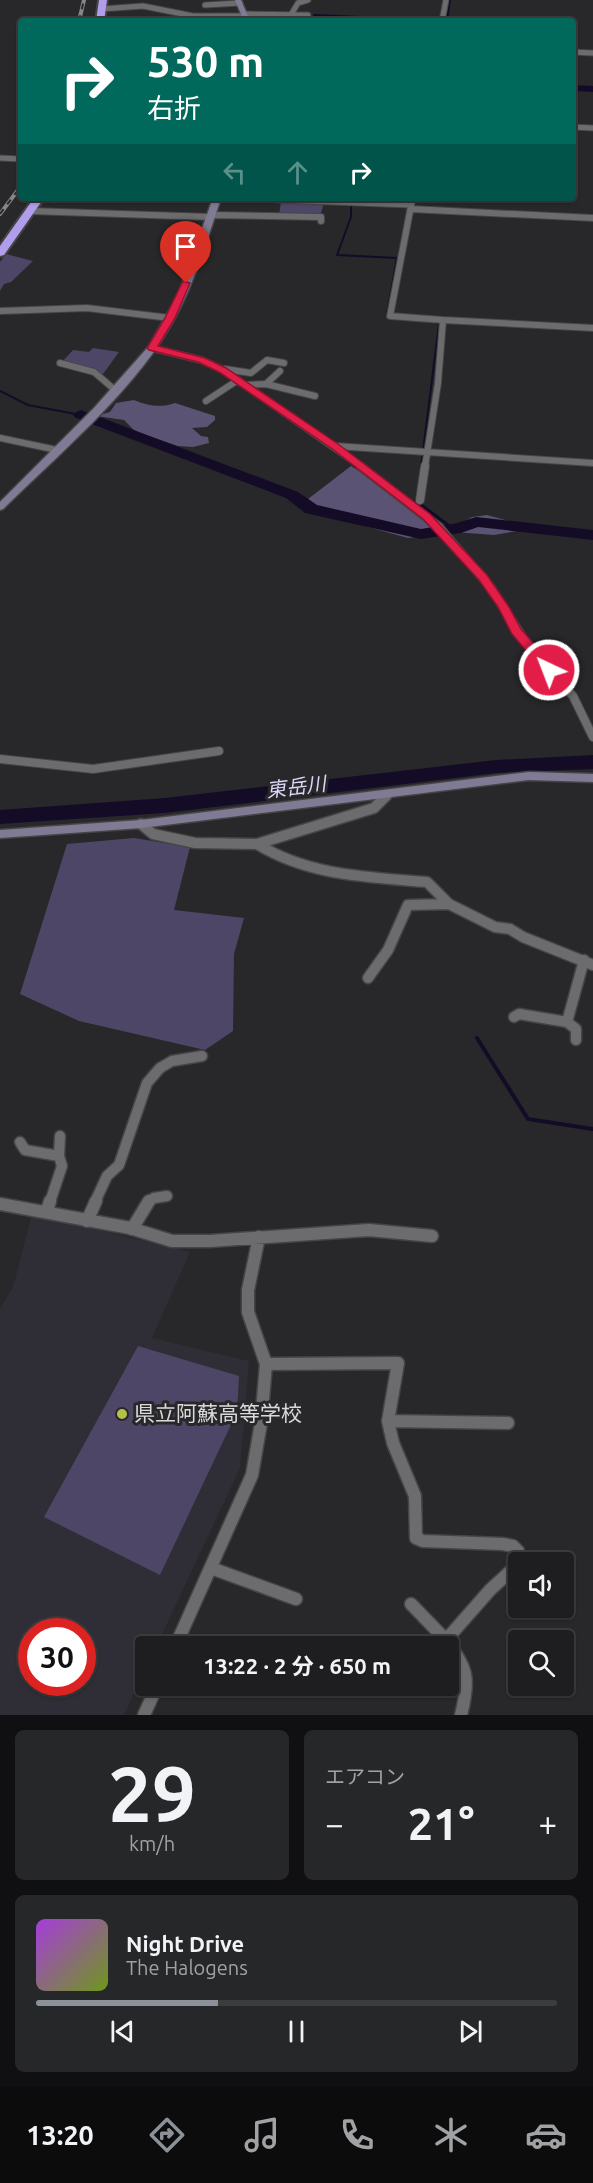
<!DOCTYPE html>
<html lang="ja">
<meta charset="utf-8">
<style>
body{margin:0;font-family:Ubuntu,"Noto Sans JP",sans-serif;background:#262729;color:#f1f3f6;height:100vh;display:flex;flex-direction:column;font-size:22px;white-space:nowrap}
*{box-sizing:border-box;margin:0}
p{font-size:20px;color:#a1a2a5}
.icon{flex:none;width:33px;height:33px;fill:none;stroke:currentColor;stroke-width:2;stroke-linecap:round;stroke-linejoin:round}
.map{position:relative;height:1715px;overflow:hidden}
.panel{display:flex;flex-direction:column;gap:15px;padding:15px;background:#101012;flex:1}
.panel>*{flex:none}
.banner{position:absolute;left:18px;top:18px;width:558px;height:183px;border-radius:6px;box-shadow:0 2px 4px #0004,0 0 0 2px #3c3c3e;background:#00695c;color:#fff;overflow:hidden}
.controls{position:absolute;left:508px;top:1552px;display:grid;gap:12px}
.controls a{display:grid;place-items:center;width:66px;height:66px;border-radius:6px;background:#1e1e20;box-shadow:0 2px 4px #0004,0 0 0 2px #3c3c3e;font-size:30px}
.speed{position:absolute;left:18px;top:1618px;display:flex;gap:12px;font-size:30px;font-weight:700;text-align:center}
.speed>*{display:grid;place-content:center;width:78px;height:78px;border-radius:50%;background:#1e1e20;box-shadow:0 2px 4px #0004,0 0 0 2px #3c3c3e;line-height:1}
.speed .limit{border:9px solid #d22;background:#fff;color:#111}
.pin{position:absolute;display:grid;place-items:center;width:51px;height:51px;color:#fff;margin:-62px -26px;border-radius:50% 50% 50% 0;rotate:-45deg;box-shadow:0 0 6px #0007}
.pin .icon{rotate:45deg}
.me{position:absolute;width:66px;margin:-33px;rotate:317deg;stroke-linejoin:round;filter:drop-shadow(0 0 4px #0008)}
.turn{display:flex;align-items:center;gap:21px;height:126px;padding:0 30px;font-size:27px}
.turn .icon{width:78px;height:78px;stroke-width:2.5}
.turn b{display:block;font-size:42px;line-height:51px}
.lanes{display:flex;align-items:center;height:57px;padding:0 30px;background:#0003;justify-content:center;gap:30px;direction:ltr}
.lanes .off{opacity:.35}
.big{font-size:45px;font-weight:700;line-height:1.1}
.panel .card{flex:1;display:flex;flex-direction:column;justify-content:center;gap:9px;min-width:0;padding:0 21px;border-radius:9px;background:#262729}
.panel .dial{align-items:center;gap:0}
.dial b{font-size:78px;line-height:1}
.song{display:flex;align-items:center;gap:18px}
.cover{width:72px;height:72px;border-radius:9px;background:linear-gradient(135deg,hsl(280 70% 55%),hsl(80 70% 35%))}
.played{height:6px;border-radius:3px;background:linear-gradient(90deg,#8c9099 35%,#3c3c3e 35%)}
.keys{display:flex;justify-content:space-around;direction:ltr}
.heat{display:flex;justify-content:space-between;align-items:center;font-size:33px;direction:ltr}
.panel .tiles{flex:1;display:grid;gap:15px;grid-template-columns:1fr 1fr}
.card:last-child{grid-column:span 2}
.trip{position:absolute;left:135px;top:1636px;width:324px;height:60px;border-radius:6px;background:#1e1e20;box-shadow:0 2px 4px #0004,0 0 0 2px #3c3c3e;font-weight:700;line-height:60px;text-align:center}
.menu{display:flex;height:96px;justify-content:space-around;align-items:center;background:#0c0c0d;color:#a1a2a5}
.menu .icon{width:42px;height:42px}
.menu .on{color:#8c9099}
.menu b{font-size:27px;color:#f1f3f6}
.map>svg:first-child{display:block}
</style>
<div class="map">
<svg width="593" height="1715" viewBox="0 0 593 1715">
<rect width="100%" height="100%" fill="#28282a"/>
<path fill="#2f2d35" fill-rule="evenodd" d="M32,1214L190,1252L152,1338L249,1361L240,1468L156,1647H146L145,1669L124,1715H0V1309L13,1287ZM32,1632H82V1683H32Z"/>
<path fill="#4e4666" d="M281,202L324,203L320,216L279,215Z
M6,254L33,261L11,282L4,284L0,291V262Z
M93,348L119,352L103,374L62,362L73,350L89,352Z
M134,838L190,847L174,910L244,918L234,954L233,1031L205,1050L79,1021L20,994L67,844Z
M138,1346L239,1376L237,1412L160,1575L44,1517Z"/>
<path fill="#5a5373" d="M134,400C148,406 161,408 175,403L215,416V420L207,427L192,428L201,436L208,437L209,443L193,447L178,446L136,432L124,420L96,416L110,412L116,403Z
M351,466L427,515L432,532L452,528L472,517L487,515L535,528L494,535L454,532L408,538L321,514L308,499Z"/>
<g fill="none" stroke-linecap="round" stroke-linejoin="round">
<path stroke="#140c27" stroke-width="2" d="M314,15L384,18L390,21
M447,21L450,0
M351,204V217L337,255L397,258L387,314L390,318
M0,391L28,405L81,415
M421,467L439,324L433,321"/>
<path stroke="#140c27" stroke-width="3" d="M421,468V466
M418,490L416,501L448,525"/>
<path stroke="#140c27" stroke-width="4" d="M477,1038L528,1119L593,1129"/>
<path fill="#140c27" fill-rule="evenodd" d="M573,85L593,86V92L573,91Z
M81,410L298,492L317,505L421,529L457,523L476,517L593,530V540L478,527L461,533L421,539L305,513L286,498L76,418L73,415L76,412Z
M593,755V769L496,773L165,813L0,824V810L165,798L496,760Z"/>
<g stroke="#454546" stroke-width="7">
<path id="street-far4" d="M205,5L240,3
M101,9L143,6L193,16H245
M292,13L298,3L308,0
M245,14L308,15
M442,21L446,0
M573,52L593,53
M573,127L593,128
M0,158L21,159
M278,200L411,205
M411,208L413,198"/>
</g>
<g stroke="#454546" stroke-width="8">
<path id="street-far3" d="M411,206L390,316L443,320L438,383L425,467
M411,209L593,218
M30,211L211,217
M212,215L321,217V221
M0,311L87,308L170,318
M443,320L593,328
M152,348L201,360L223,370L362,467
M60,363L94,372L115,390
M225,369L251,373L267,360L284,363
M266,384L280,371
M244,385L266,384L315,396
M206,401L238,380
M0,438L57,450
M335,446L593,463"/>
</g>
<g stroke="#454546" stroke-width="10">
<path id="street-far2" d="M360,466L439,527L491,588L530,649L573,696L593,737
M420,500L425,466
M0,759L93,769L219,751"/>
</g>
<g stroke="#454546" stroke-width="13">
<path id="street-far1" d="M141,824L153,834L195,843L257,844L374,808L387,795
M257,844C309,876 368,877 427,882L449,904L495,927L510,929L523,937L593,965
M368,978L388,950L408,905L449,904
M514,1017L519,1014L567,1022
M576,1040V1029L567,1022L584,960
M20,1142L25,1150L59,1156L62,1166L50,1202
M59,1156L60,1136
M95,1202L107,1176L119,1165L147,1083L160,1068L172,1061L202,1056
M148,1202L154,1198L167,1196"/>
</g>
<g stroke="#454546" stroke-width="15">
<path id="street" d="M0,1204L130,1228L172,1241H210L369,1230L432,1236
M47,1211L50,1201
M87,1221L96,1201
M132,1229L149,1201
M266,1364L398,1363L388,1421L393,1443L415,1496L416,1538L423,1541L503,1544L513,1546L518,1551L515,1567L490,1590L446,1640C468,1669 470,1679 461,1715
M388,1421L508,1423
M211,1568L296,1599
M411,1604L446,1640
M175,1647L252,1475L261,1423L266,1364L248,1312V1290L259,1237
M144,1715L157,1686"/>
</g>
<g stroke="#454546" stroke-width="3">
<path id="secondary" d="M235,0H241L250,21H244Z
M213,198H221C206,243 193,289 168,330C130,394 57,456 3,509L0,510V502L94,408L149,346L178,295Z
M529,772L593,774V782L529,780L141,828L0,838V830L141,820Z"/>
</g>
<g stroke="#454546" stroke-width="4">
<path id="highway" d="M99,0H107L104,21H96Z
M34,198H44L4,255L0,256V246Z"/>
</g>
<use href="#street-far4" stroke="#6c6b6e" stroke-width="5"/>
<use href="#street-far3" stroke="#6c6b6e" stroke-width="6"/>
<use href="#street-far2" stroke="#6c6b6e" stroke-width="8"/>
<use href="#street-far1" stroke="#6c6b6e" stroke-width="10"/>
<use href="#street" stroke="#6c6b6e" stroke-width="12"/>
<use href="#secondary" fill="#807a94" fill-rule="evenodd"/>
<use href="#highway" fill="#b09dec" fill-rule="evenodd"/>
<g stroke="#878788" stroke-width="4">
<path id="rail" d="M79,21L84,0
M0,214L21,186"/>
</g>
<use href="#rail" stroke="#28282a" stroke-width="2" stroke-dasharray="6" stroke-linecap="butt"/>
</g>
<path fill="#e11d48" stroke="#92132f" stroke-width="1.5" d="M183,281L190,283L175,318L158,346L205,358L226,368L338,444L430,514L487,575L509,607L521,629L554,667V673H545L512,634L498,607L479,580L423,519L331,448L219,372L198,362L149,350L147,348L165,318Z"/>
<circle fill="#b6c149" stroke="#28282a" stroke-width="2" cx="122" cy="1414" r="6"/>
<g text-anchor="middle" stroke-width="6" stroke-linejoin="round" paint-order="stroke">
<g font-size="20" font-style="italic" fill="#ddd6fa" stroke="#28282a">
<text transform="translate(296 787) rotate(-7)" y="7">東岳川</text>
</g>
<g font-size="21" fill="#dadadb" stroke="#28282a" text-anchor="start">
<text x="134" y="1421">県立阿蘇高等学校</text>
</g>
</g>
</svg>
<div class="controls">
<a><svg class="icon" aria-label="sound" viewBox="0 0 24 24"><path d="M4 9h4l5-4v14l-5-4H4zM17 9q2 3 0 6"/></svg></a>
<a><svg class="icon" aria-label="search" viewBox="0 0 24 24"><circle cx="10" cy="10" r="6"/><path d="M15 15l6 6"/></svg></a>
</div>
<div class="speed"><div class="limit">30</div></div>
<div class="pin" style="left:186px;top:283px;background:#d93025"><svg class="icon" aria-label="arrive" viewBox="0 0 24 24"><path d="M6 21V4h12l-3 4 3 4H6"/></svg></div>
<svg class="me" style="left:549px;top:670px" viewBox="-20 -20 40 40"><circle r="17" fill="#e11d48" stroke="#fff" stroke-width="3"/><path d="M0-11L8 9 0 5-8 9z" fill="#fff"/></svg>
<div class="trip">13:22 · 2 分 · 650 m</div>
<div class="banner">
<div class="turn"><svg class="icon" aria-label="right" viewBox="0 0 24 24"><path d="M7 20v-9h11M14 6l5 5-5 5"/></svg><div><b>530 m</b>右折</div></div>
<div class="lanes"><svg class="icon off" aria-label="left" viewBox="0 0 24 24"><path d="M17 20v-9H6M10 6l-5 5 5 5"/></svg><svg class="icon off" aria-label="ahead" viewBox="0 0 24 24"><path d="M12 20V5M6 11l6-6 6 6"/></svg><svg class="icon" aria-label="right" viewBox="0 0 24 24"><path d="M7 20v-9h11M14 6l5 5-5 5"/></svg></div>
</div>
</div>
<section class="panel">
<div class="tiles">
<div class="card dial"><b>29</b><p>km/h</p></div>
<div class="card"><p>エアコン</p>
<div class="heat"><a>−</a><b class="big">21°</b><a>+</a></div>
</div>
<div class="card">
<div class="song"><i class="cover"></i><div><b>Night Drive</b><p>The Halogens</p></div></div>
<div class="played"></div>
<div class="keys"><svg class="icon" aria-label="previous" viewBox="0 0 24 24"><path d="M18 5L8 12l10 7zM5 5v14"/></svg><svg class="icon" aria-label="pause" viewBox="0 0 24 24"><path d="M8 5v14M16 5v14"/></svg><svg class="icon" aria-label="next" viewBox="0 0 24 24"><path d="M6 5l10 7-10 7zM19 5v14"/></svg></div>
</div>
</div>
</section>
<nav class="menu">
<b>13:20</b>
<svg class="icon on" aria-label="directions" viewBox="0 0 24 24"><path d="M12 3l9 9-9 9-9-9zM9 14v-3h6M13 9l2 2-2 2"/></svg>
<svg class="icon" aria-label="music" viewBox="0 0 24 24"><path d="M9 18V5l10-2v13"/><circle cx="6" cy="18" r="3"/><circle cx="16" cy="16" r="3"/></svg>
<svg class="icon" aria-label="phone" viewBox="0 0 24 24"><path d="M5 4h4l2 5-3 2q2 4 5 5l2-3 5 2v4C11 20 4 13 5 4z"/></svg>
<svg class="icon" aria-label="climate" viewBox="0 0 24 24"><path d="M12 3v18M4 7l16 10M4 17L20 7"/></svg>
<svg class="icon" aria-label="car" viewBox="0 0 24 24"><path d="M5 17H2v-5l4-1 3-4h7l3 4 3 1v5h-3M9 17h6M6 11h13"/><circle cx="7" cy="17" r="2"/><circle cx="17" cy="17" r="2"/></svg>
</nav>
